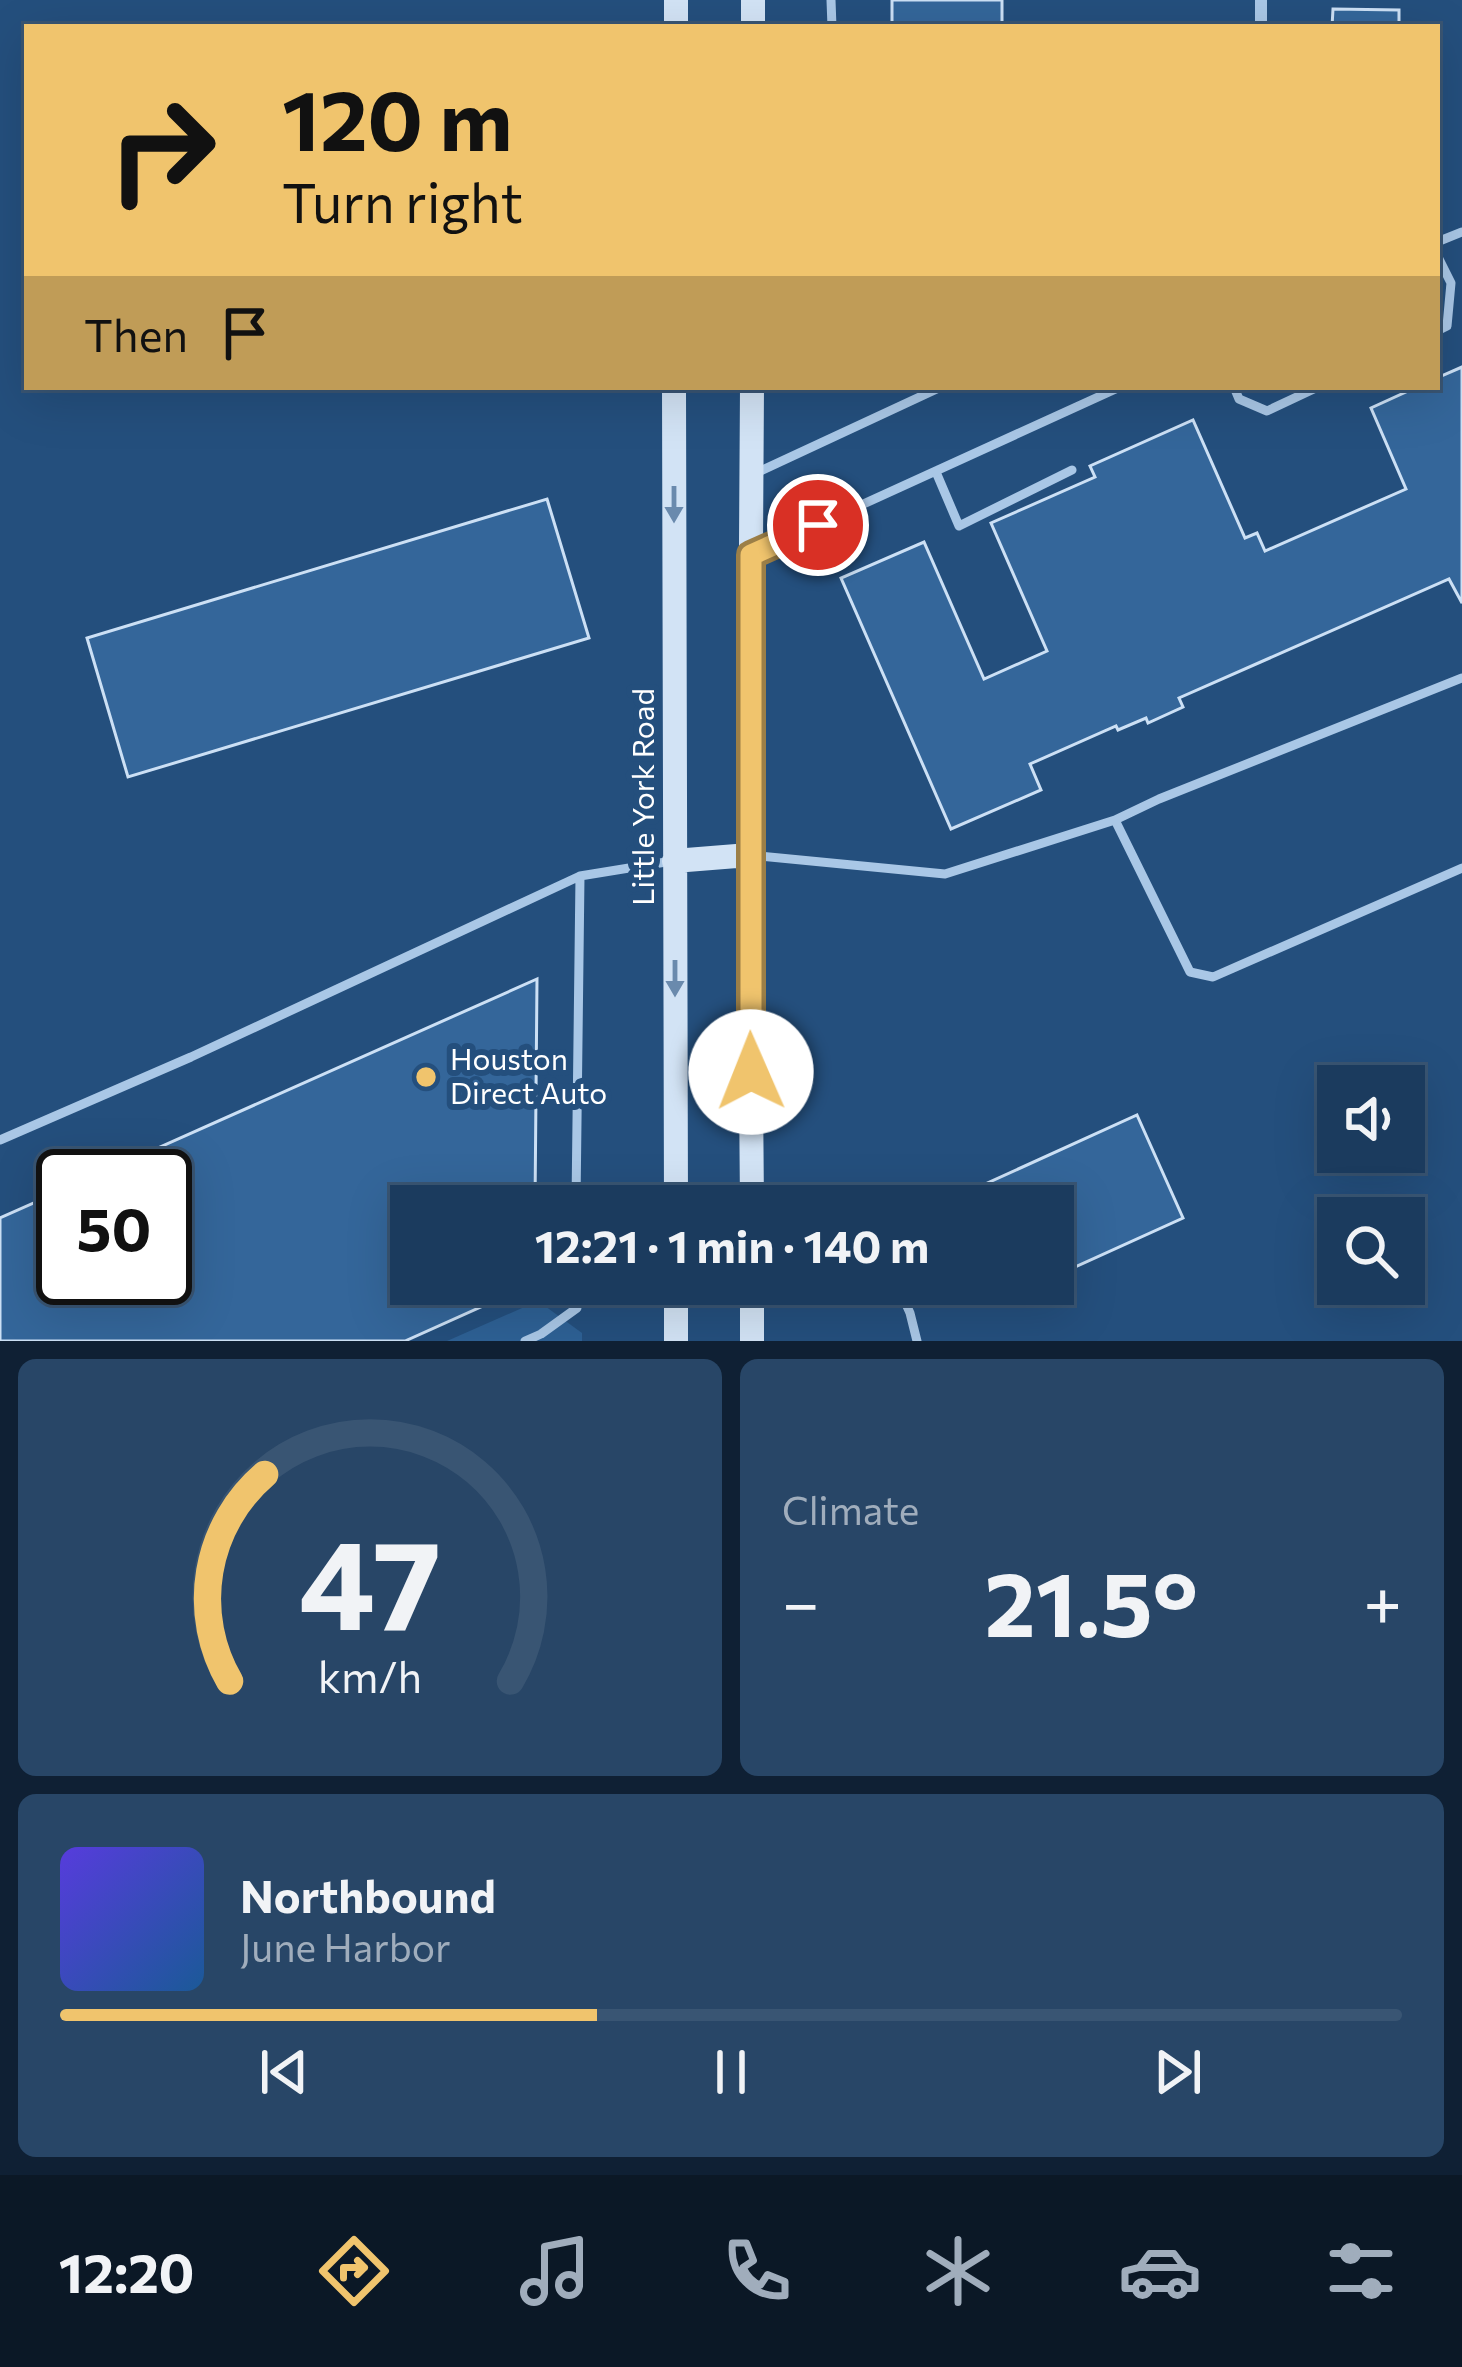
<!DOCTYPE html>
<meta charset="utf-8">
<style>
body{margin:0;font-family:Commissioner,sans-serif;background:#284667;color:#f1f3f6;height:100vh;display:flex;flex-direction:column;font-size:45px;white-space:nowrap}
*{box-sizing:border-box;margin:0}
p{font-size:39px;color:#a0adbc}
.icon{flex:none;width:66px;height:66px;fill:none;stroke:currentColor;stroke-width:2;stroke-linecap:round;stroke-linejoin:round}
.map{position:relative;height:1341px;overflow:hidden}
.sheet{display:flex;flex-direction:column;gap:18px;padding:18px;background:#0f2034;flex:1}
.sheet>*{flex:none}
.guide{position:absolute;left:24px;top:24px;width:1416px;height:366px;border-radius:0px;box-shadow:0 12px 48px #0002,0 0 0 3px #395573;background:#f0c46d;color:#111;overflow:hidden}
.buttons{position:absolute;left:1317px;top:1065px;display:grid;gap:24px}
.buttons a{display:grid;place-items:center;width:108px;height:108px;border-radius:0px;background:#1b3b5e;box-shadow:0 12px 48px #0002,0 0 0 3px #395573;font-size:60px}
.speed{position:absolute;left:36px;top:1149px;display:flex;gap:24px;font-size:60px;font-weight:700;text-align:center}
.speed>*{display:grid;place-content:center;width:156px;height:156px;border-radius:50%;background:#1b3b5e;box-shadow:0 12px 48px #0002,0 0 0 3px #395573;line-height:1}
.speed .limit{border:6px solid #111;border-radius:18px;background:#fff;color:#111}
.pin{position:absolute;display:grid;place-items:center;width:102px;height:102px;color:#fff;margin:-51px;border:6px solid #fff;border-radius:50%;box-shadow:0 3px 12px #0007}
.me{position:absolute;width:132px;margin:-66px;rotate:359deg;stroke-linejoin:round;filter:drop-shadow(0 0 9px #0008)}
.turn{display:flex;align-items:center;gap:42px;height:252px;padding:0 60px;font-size:54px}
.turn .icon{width:156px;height:156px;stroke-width:2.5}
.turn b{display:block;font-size:84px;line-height:102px}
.then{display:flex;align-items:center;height:114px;padding:0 60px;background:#0003;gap:24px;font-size:45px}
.big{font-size:90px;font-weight:700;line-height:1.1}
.sheet .card{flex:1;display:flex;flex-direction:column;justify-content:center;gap:18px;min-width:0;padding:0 42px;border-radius:18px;background:#284667}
.sheet .dial{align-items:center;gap:0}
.dial svg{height:312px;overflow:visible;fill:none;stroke:#395573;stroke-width:7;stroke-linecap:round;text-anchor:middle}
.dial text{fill:#f1f3f6;stroke:none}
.song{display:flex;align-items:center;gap:36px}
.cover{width:144px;height:144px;border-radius:18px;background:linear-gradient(135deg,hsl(250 70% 55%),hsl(210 70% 35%))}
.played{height:12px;border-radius:6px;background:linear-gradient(90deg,#f0c46d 40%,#395573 40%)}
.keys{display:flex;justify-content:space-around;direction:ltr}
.heat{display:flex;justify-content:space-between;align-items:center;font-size:66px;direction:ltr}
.sheet .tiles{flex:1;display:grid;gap:18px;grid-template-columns:1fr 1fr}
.card:last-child{grid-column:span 2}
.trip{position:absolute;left:390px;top:1185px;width:684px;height:120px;border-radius:0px;background:#1b3b5e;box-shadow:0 12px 48px #0002,0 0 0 3px #395573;font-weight:700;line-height:120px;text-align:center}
.dock{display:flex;height:192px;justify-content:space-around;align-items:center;background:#0b1826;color:#a0adbc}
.dock .icon{width:84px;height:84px}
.dock .active{color:#f0c46d}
.dock b{font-size:54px;color:#f1f3f6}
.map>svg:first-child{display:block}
</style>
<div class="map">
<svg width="1462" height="1341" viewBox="0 0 1462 1341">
<rect width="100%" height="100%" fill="#244f7d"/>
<path fill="#2e6195" d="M538,1301L582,1333V1341H447Z"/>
<path fill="#34669a" stroke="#cce0f5" stroke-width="3" d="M892,0H1002V27H892Z
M1333,9L1399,10V27H1332Z
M1462,367V603L1449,579L1179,698L1183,707L1148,723L1146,718L1118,730L1116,726L1030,764L1041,790L951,829L841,578L924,542L984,679L1047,651L991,523L1095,477L1090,466L1193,420L1245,538L1257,533L1265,551L1406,489L1371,408L1417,387H1437V378Z
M547,499L589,638L128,777L87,638Z
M537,979L535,1206H411V1284H532L405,1341H0V1218L63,1190V1278H165V1176H95Z
M1137,1115L1183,1218L1053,1277V1206H966L961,1195Z"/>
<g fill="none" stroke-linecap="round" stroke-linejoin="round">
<path stroke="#a9c7e6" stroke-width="9" d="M831,0L832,27
M1437,242L1462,232
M1437,255L1451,283L1447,326L1437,331
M1234,387L1239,399L1267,411L1318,387
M936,472L959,526L1072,470
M756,473L941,387
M756,553L1120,387
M1115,820L1159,799L1462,678
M749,855L945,874L1115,820L1190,972L1213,977L1462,868
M0,1140L191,1057L580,876
M649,1206L616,1201L576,1203L580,876L672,861
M897,1284L910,1313L917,1341
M525,1341L541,1334L577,1308L576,1284"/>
<path stroke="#a9c7e6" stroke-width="12" d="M1261,27V0"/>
<path stroke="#d2e3f5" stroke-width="24" d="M676,27V0
M753,27V0
M674,387L676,1206
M752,387L749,855L752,1206
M674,861L749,855
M676,1284V1341
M752,1341V1284"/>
</g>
<defs><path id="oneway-solid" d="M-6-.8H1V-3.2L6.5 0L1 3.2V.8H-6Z" transform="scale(3)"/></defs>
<g fill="#6a8aad">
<use href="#oneway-solid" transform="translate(674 504) rotate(90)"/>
<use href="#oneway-solid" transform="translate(675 978) rotate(90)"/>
</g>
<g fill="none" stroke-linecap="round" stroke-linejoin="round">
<g stroke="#9c7f47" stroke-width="30">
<path id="route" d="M751,1072V555L818,525"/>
</g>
<use href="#route" stroke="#f0c46d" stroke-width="21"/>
</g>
<circle fill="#f0c46d" stroke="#244f7d" stroke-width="4.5" cx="426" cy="1077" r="12"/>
<g text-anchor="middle" stroke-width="12" stroke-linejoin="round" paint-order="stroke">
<g font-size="30" fill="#fff" stroke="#244f7d">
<text transform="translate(644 797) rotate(-90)" y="10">Little York Road</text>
</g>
<g font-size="30" fill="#fff" stroke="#244f7d" text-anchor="start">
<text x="450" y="1070">Houston<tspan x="450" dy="34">Direct Auto</tspan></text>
</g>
</g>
</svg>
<div class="buttons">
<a><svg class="icon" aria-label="sound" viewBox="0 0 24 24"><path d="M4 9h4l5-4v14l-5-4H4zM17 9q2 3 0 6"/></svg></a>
<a><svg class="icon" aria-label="search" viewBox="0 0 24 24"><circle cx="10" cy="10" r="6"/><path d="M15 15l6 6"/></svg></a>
</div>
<div class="speed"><div class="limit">50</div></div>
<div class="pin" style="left:818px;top:525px;background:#d93025"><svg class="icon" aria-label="arrive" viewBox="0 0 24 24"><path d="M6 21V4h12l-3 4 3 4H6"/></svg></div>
<svg class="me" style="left:751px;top:1072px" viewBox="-20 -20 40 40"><circle r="19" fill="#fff"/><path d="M0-13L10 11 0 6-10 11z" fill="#f0c46d"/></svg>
<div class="trip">12:21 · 1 min · 140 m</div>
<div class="guide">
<div class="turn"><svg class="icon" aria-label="right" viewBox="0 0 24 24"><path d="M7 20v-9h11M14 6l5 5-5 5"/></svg><div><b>120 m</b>Turn right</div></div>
<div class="then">Then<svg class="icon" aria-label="arrive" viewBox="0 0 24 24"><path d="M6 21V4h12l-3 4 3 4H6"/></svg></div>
</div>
</div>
<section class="sheet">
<div class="tiles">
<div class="card dial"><svg viewBox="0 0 100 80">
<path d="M14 69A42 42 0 1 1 86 69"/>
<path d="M14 69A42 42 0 0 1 23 16" stroke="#f0c46d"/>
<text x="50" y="56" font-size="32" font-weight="700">47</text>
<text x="50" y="72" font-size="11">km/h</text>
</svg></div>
<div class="card"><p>Climate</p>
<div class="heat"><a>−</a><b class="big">21.5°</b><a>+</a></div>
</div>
<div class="card">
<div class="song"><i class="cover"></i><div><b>Northbound</b><p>June Harbor</p></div></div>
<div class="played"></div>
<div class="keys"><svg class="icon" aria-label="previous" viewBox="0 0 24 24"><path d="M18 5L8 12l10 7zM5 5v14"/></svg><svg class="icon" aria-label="pause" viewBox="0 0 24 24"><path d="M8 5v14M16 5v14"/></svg><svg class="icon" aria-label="next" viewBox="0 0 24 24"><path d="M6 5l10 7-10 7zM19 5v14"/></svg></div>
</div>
</div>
</section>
<nav class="dock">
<b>12:20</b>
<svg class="icon active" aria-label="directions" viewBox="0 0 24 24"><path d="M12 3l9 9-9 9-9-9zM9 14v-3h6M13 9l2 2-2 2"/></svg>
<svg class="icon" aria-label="music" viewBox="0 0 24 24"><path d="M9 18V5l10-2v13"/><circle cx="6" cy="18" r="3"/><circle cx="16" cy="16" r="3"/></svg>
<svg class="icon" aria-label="phone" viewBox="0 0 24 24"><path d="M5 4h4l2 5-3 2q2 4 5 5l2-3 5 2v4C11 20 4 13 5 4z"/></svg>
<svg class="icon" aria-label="climate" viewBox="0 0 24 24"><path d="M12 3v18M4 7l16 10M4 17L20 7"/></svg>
<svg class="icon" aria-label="car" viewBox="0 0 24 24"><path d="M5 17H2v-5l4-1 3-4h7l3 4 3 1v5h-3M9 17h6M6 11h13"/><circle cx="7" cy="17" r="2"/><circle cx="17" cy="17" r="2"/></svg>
<svg class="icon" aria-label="filters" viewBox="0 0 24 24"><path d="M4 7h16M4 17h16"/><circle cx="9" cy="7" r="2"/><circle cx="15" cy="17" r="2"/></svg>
</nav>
